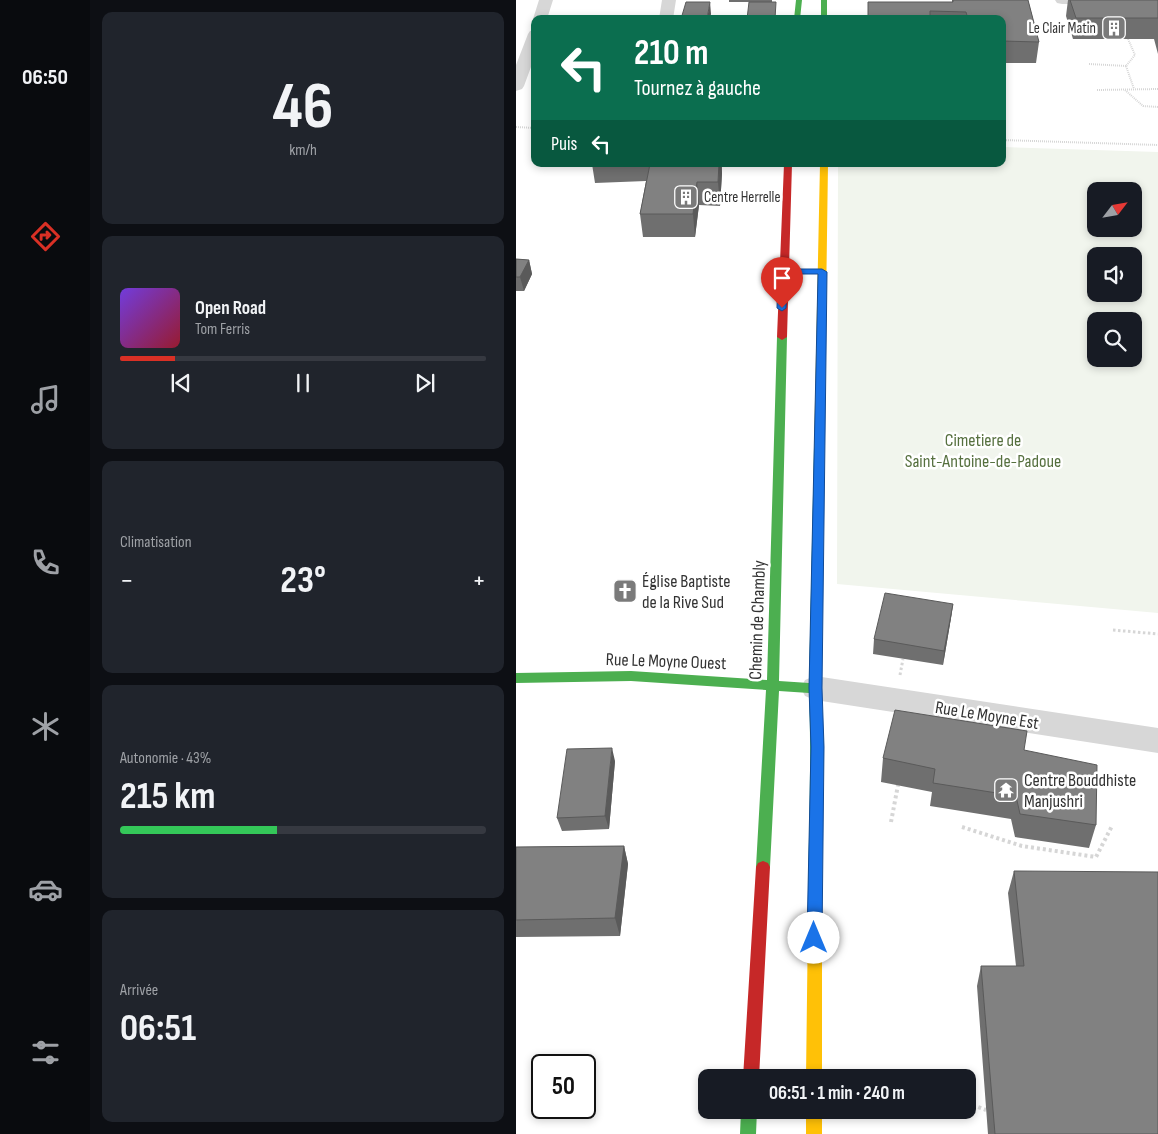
<!DOCTYPE html>
<html lang="fr">
<meta charset="utf-8">
<style>
body{margin:0;font-family:"Sofia Sans Condensed",sans-serif;background:#20242c;color:#f1f3f6;height:100vh;display:flex;flex-direction:column;font-size:19px;white-space:nowrap}
*{box-sizing:border-box;margin:0}
p{font-size:16px;color:#9ea1a6}
.icon{flex:none;width:28px;height:28px;fill:none;stroke:currentColor;stroke-width:2;stroke-linecap:round;stroke-linejoin:round}
.map{position:relative;flex:1;overflow:hidden}
.drawer{display:flex;flex-direction:column;gap:12px;padding:12px;background:#0d0f14;width:426px}
.drawer>*{flex:none}
.banner{position:absolute;left:15px;top:15px;width:475px;height:152px;border-radius:10px;box-shadow:0 2px 8px #0003;background:#0b6e4f;color:#fff;overflow:hidden}
.needle{width:32px;rotate:59deg}
.fabs{position:absolute;left:571px;top:182px;display:grid;gap:10px}
.fabs a{display:grid;place-items:center;width:55px;height:55px;border-radius:10px;background:#171b24;box-shadow:0 2px 8px #0003;font-size:25px}
.speed{position:absolute;left:15px;top:1054px;display:flex;gap:10px;font-size:25px;font-weight:700;text-align:center}
.speed>*{display:grid;place-content:center;width:65px;height:65px;border-radius:50%;background:#171b24;box-shadow:0 2px 8px #0003;line-height:1}
.speed .limit{border:2px solid #111;border-radius:8px;background:#fff;color:#111}
.pin{position:absolute;display:grid;place-items:center;width:42px;height:42px;color:#fff;margin:-51px -21px;border-radius:50% 50% 50% 0;rotate:-45deg;box-shadow:0 0 5px #0007}
.pin .icon{rotate:45deg}
.me{position:absolute;width:55px;margin:-28px;rotate:0deg;stroke-linejoin:round;filter:drop-shadow(0 0 4px #0008)}
.turn{display:flex;align-items:center;gap:18px;height:105px;padding:0 20px;font-size:22px}
.turn .icon{width:65px;height:65px;stroke-width:2.5}
.turn b{display:block;font-size:35px;line-height:42px}
.then{display:flex;align-items:center;height:48px;padding:0 20px;background:#0003;gap:10px;font-size:19px}
.big{font-size:38px;font-weight:700;line-height:1.1}
.drawer .tile{flex:1;display:flex;flex-direction:column;justify-content:center;gap:8px;min-width:0;padding:0 18px;border-radius:10px;background:#20242c}
.drawer .dial{align-items:center;gap:0}
.dial b{font-size:65px;line-height:1}
.song{display:flex;align-items:center;gap:15px}
.cover{width:60px;height:60px;border-radius:8px;background:linear-gradient(135deg,hsl(260 70% 55%),hsl(350 70% 35%))}
.played{height:5px;border-radius:2px;background:linear-gradient(90deg,#d93025 15%,#363941 15%)}
.keys{display:flex;justify-content:space-around;direction:ltr}
.heat{display:flex;justify-content:space-between;align-items:center;font-size:28px;direction:ltr}
.charge{height:8px;border-radius:4px;background:linear-gradient(90deg,#34c759 43%,#363941 0)}
.trip{position:absolute;left:182px;top:1069px;width:278px;height:50px;border-radius:10px;background:#171b24;box-shadow:0 2px 8px #0003;font-weight:700;line-height:50px;text-align:center}
main{display:flex;flex:1;min-height:0}
.menu{display:flex;flex-direction:column;width:90px;justify-content:space-around;align-items:center;background:#090b0e;color:#9ea1a6}
.menu .icon{width:35px;height:35px}
.menu .on{color:#d93025}
.menu b{font-size:22px;color:#f1f3f6}
.map>svg:first-child{display:block}
</style>
<main>
<nav class="menu">
<b>06:50</b>
<svg class="icon on" aria-label="directions" viewBox="0 0 24 24"><path d="M12 3l9 9-9 9-9-9zM9 14v-3h6M13 9l2 2-2 2"/></svg>
<svg class="icon" aria-label="music" viewBox="0 0 24 24"><path d="M9 18V5l10-2v13"/><circle cx="6" cy="18" r="3"/><circle cx="16" cy="16" r="3"/></svg>
<svg class="icon" aria-label="phone" viewBox="0 0 24 24"><path d="M5 4h4l2 5-3 2q2 4 5 5l2-3 5 2v4C11 20 4 13 5 4z"/></svg>
<svg class="icon" aria-label="climate" viewBox="0 0 24 24"><path d="M12 3v18M4 7l16 10M4 17L20 7"/></svg>
<svg class="icon" aria-label="car" viewBox="0 0 24 24"><path d="M5 17H2v-5l4-1 3-4h7l3 4 3 1v5h-3M9 17h6M6 11h13"/><circle cx="7" cy="17" r="2"/><circle cx="17" cy="17" r="2"/></svg>
<svg class="icon" aria-label="filters" viewBox="0 0 24 24"><path d="M4 7h16M4 17h16"/><circle cx="9" cy="7" r="2"/><circle cx="15" cy="17" r="2"/></svg>
</nav>
<section class="drawer">
<div class="tile dial"><b>46</b><p>km/h</p></div>
<div class="tile">
<div class="song"><i class="cover"></i><div><b>Open Road</b><p>Tom Ferris</p></div></div>
<div class="played"></div>
<div class="keys"><svg class="icon" aria-label="previous" viewBox="0 0 24 24"><path d="M18 5L8 12l10 7zM5 5v14"/></svg><svg class="icon" aria-label="pause" viewBox="0 0 24 24"><path d="M8 5v14M16 5v14"/></svg><svg class="icon" aria-label="next" viewBox="0 0 24 24"><path d="M6 5l10 7-10 7zM19 5v14"/></svg></div>
</div>
<div class="tile"><p>Climatisation</p>
<div class="heat"><a>−</a><b class="big">23°</b><a>+</a></div>
</div>
<div class="tile"><p>Autonomie · 43%</p><b class="big">215 km</b><div class="charge"></div></div>
<div class="tile"><p>Arrivée</p><b class="big">06:51</b></div>
</section>
<div class="map">
<svg width="642" height="1134" viewBox="0 0 642 1134">
<rect width="100%" height="100%" fill="#fff"/>
<path fill="#f1f5ed" fill-rule="evenodd" d="M486,147L642,152V613L321,584L322,164H486ZM580,191H618V229H580ZM580,256H618V294H580ZM580,321H618V359H580Z"/>
<g fill="none" stroke-linecap="round" stroke-linejoin="round">
<path stroke="#d6d6d6" stroke-width="2" stroke-dasharray="1 1" stroke-linecap="butt" d="M612,39L619,55L610,66L618,89
M573,64L610,66
M581,90L642,89
M609,90L627,106L642,107
M0,127L19,128
M486,140L642,145"/>
<path stroke="#d6d6d6" stroke-width="3" stroke-dasharray="2.5 2.5" stroke-linecap="butt" d="M597,630L642,634
M384,675L387,659"/>
<path stroke="#d6d6d6" stroke-width="4" stroke-dasharray="3 3" stroke-linecap="butt" d="M375,822L382,785
M446,827L506,846L580,857L596,826
M451,1103L470,1110"/>
<path fill="#d7d7d7" fill-rule="evenodd" d="M23,0H37L31,19H19V22L17,19Z
M146,0H160L157,19H143Z
M539,0H642V5L546,4L541,3Z
M19,30V56L8,86L6,89L0,91V65L12,34L14,31Z
M299,676L642,728V753L299,700L289,696L285,688L289,680Z"/>
<path fill="#4caf50" fill-rule="evenodd" d="M280,0H286L284,19H278Z
M305,0H311V19H305Z
M266,334L271,337L263,681L293,683L298,448L303,445L308,448L305,688L308,747L306,816V917L304,922L299,924L294,922L292,917C292,842 296,767 293,693L263,691L254,867L252,871L247,873L242,871L240,867L250,690L115,681L0,683V673L115,671L251,680L261,337Z
M225,1110H241L240,1134H224Z"/>
<path fill="#ffc107" fill-rule="evenodd" d="M304,164H312L308,448L303,451L298,448Z
M299,910L304,912L306,917V1078H290L292,917L294,912Z
M290,1110H306V1134H290Z"/>
<path fill="#c62828" fill-rule="evenodd" d="M268,164H276L271,337L266,340L261,337Z
M247,861L252,863L254,867L243,1078H227L240,867L242,863Z"/>
</g>
<path fill="#6f6f6f" d="M213,0H256V2H213Z
M436,0H512L523,42L520,63H486V19H352V2H436Z
M552,0H642V54L638,39H557L550,16Z
M76,164H226L225,166L206,167V173L204,206L183,205L179,237H127L124,214L130,181L79,183Z
M0,259L13,260L16,274L8,291H0Z
M437,604L435,618L427,665L357,654L358,639Z
M508,750L580,825L573,848L499,837L495,819L414,806L416,792L365,782L367,758Z
M99,761L93,829L46,831L41,818Z
M108,846L112,864L104,936L0,937V847Z
M498,871L642,1134H472L461,986L465,966H500L492,893Z"/>
<path fill="#5a5a5a" d="M194,2L195,14L194,19H191Z
M203,164H205L206,173L204,206L202,182Z
M181,182L183,205L179,237L177,214Z
M13,260L16,274L8,291L4,277Z
M437,604L435,618L427,665L428,651Z
M96,748L99,761L93,829L89,816Z
M108,846L112,864L104,936L99,918Z"/>
<path fill="#818181" stroke="#5a5a5a" d="M437,0H512L523,42L486,41V19H452L450,12L414,11V19H387V17L352,16V2H437Z
M554,0H642V18H560Z
M170,2H194L191,19H165Z
M233,2H260L259,19H231Z
M134,164H203L202,182H181L177,214H124Z
M0,259L13,260L4,277H0Z
M369,593L437,604L428,651L358,639Z
M379,710L511,731L508,750L581,765L580,825L504,814L500,796L417,783L419,769L367,758Z
M96,748L89,816L41,818L51,749Z
M108,846L99,918L0,920V847Z
M498,871L642,872V1134H479L465,966H508Z"/>
<path fill="#1a73e8" stroke="#114b97" d="M267,269H306L311,272L306,688L308,747L306,938L303,943L298,946L293,943L291,938L295,747L293,688L302,274H271L270,308L266,311L261,308L262,272Z"/>
<defs>
<g id="building-square" transform="scale(1.25)"><rect x="-9" y="-9" width="18" height="18" rx="4" fill="#7a7a7a" stroke="#fff"/><path d="M-4-6H4V6H1V3H-1V6H-4ZM-2.5-4.3h1.7v1.8h-1.7ZM.8-4.3h1.7v1.8H.8ZM-2.5-1h1.7V.8h-1.7ZM.8-1h1.7V.8H.8Z" fill="#fff"/></g>
<g id="church-square" transform="scale(1.25)"><rect x="-9" y="-9" width="18" height="18" rx="4" fill="#7a7a7a" stroke="#fff"/><path d="M-1.2-6h2.4v3.5h3.3v2.4h-3.3V6h-2.4V-.1h-3.3v-2.4h3.3Z" fill="#fff"/></g>
<g id="temple-square" transform="scale(1.25)"><rect x="-9" y="-9" width="18" height="18" rx="4" fill="#7a7a7a" stroke="#fff"/><path d="M0-6L5-2H3V0L6.5 2.5H4V6H1.5V3h-3V6H-4V2.5H-6.5L-3 0V-2H-5Z" fill="#fff"/></g>
</defs>
<g fill-rule="evenodd">
<use href="#building-square" x="598" y="28"/>
<use href="#building-square" x="170" y="197"/>
<use href="#church-square" x="109" y="591"/>
<use href="#temple-square" x="490" y="790"/>
</g>
<g text-anchor="middle" stroke-width="5" stroke-linejoin="round" paint-order="stroke">
<g font-size="15" fill="#333" stroke="#fff" text-anchor="end">
<text x="580" y="33">Le Clair Matin</text>
<text x="188" y="202" text-anchor="start">Centre Herrelle</text>
</g>
<g font-size="18" fill="#56703f" stroke="#fff">
<text x="467" y="446">Cimetiere de<tspan x="467" dy="21">Saint-Antoine-de-Padoue</tspan></text>
</g>
<g font-size="18" fill="#333" stroke="#fff" text-anchor="start">
<text x="126" y="587">Église Baptiste<tspan x="126" dy="21">de la Rive Sud</tspan></text>
<text x="508" y="786">Centre Bouddhiste<tspan x="508" dy="21">Manjushri</tspan></text>
</g>
<g font-size="18" fill="#333" stroke="#fff">
<text transform="translate(241 620) rotate(-88)" y="6">Chemin de Chambly</text>
<text transform="translate(150 661) rotate(2)" y="6">Rue Le Moyne Ouest</text>
<text transform="translate(471 715) rotate(9)" y="6">Rue Le Moyne Est</text>
</g>
</g>
</svg>
<div class="fabs">
<a><svg class="needle" viewBox="-14 -14 28 28"><path d="M0-13l5 13h-10z" fill="#e53935"/><path d="M0 13l5-13h-10z" fill="#9ea1a6"/></svg></a>
<a><svg class="icon" aria-label="sound" viewBox="0 0 24 24"><path d="M4 9h4l5-4v14l-5-4H4zM17 9q2 3 0 6"/></svg></a>
<a><svg class="icon" aria-label="search" viewBox="0 0 24 24"><circle cx="10" cy="10" r="6"/><path d="M15 15l6 6"/></svg></a>
</div>
<div class="speed"><div class="limit">50</div></div>
<div class="pin" style="left:266px;top:308px;background:#d93025"><svg class="icon" aria-label="arrive" viewBox="0 0 24 24"><path d="M6 21V4h12l-3 4 3 4H6"/></svg></div>
<svg class="me" style="left:298px;top:938px" viewBox="-20 -20 40 40"><circle r="19" fill="#fff"/><path d="M0-13L10 11 0 6-10 11z" fill="#1a73e8"/></svg>
<div class="trip">06:51 · 1 min · 240 m</div>
<div class="banner">
<div class="turn"><svg class="icon" aria-label="left" viewBox="0 0 24 24"><path d="M17 20v-9H6M10 6l-5 5 5 5"/></svg><div><b>210 m</b>Tournez à gauche</div></div>
<div class="then">Puis<svg class="icon" aria-label="left" viewBox="0 0 24 24"><path d="M17 20v-9H6M10 6l-5 5 5 5"/></svg></div>
</div>
</div>
</main>
